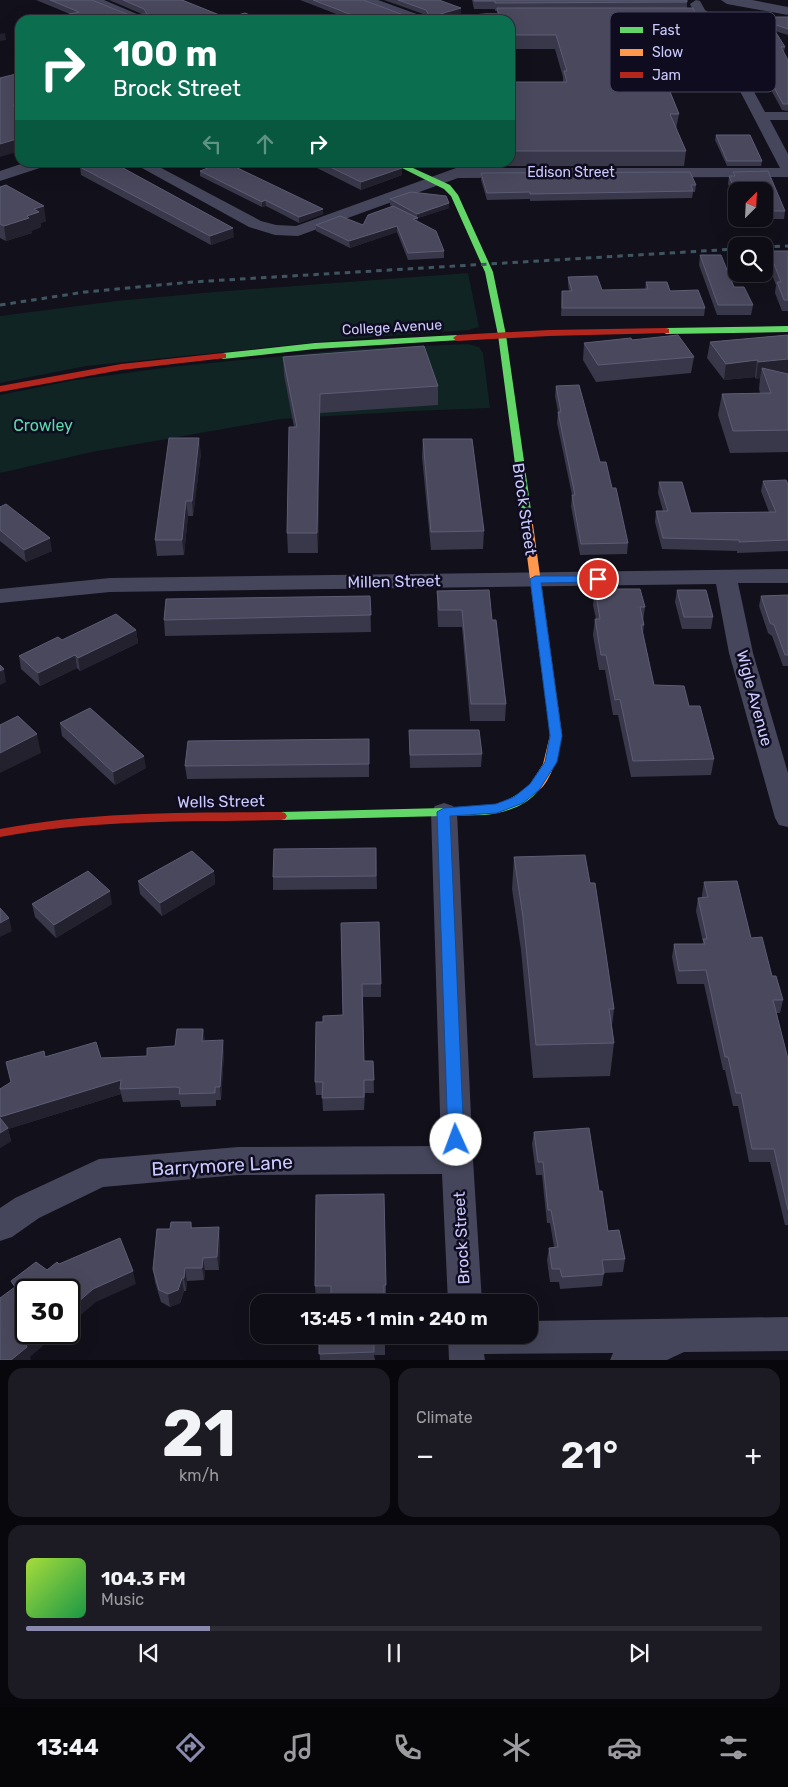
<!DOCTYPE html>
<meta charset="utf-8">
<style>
body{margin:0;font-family:Rubik,sans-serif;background:#1c1a22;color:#f1f3f6;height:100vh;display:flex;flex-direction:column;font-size:19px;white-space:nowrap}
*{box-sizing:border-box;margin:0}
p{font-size:16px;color:#9b9ba0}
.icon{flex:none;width:28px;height:28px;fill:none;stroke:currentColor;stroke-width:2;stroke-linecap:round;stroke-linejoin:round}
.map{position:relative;height:1360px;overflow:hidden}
.drawer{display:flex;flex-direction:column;gap:8px;padding:8px;background:#08070b;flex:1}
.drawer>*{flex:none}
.top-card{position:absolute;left:15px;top:15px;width:500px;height:152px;border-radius:15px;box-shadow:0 5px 20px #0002,0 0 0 1px #2e2c34;background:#0b6e4f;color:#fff;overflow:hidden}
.needle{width:32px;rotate:24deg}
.controls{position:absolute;left:728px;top:182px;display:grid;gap:10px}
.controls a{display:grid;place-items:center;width:45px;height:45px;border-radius:10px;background:#0e0c14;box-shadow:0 5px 20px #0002,0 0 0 1px #2e2c34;font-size:25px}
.speed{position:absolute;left:15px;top:1279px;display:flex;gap:10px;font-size:25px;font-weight:700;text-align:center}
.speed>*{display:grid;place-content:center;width:65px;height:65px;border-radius:50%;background:#0e0c14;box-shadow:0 5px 20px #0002,0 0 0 1px #2e2c34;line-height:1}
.speed .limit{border:2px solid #111;border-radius:8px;background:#fff;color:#111}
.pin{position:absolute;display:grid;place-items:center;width:42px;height:42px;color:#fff;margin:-21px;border:2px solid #fff;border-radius:50%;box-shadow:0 1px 5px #0007}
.me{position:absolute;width:55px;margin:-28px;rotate:358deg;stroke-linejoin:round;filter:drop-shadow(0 0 4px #0008)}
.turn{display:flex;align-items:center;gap:18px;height:105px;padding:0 15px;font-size:22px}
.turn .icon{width:65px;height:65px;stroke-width:2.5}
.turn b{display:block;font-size:35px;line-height:42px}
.lanes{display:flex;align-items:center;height:48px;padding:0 15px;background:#0003;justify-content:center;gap:25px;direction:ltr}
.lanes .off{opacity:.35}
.big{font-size:38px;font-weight:600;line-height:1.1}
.drawer .widget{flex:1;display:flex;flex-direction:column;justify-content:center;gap:8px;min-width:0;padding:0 18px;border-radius:15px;background:#1c1a22}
.drawer .dial{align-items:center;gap:0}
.dial b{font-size:65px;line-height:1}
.song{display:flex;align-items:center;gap:15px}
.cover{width:60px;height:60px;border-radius:8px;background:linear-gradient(135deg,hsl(80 70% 55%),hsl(140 70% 35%))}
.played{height:5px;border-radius:2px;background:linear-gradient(90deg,#8a89ae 25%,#2e2c34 25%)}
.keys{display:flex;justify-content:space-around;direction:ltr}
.heat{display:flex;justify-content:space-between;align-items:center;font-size:28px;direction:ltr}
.drawer .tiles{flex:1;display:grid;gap:8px;grid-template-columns:1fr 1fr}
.widget:last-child{grid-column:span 2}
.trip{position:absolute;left:250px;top:1294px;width:288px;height:50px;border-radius:15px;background:#0e0c14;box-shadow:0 5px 20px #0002,0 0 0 1px #2e2c34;font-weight:600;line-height:50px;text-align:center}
.dock{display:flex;height:80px;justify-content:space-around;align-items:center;background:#060508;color:#9b9ba0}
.dock .icon{width:35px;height:35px}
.dock .active{color:#8a89ae}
.dock b{font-size:22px;color:#f1f3f6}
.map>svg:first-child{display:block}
</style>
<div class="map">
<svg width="788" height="1360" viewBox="0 0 788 1360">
<rect width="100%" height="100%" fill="#12101a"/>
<path fill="#0f2423" d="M468,273L479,327L469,330L360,338L86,366L0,383V316L116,301L214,292Z
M468,344L479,347L483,353L490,408L413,411L281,419L92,452L0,473V395L75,380L170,367L353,349Z"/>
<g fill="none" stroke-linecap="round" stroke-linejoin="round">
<path fill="#45465b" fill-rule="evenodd" d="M88,0H104L144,17L146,20H130L90,3Z
M361,0H378L425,17L427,20H410L363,3Z
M696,0L700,1L705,10L713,16L765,112H788V120H770L788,154V177L458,178L298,236L275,235L249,227L131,162H150L261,221L276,225L296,226L456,168H780L703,20H664L658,16L664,12H694L690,4Z
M721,0H752L788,7V15L727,4Z
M486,13H528L534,17L528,21L457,20L463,16Z
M27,162H51L49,165L0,181V171Z
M788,569V583H738L753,653L788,773V827L779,825L775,818L729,653L716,584L110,592L0,603V589L110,578Z
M444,803L453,806L457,812L473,1160L482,1302H448L442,1174L238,1175L103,1187L39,1218L12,1237L0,1241V1208L15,1198L99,1159L238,1147L441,1146L431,812L435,806Z
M788,1317V1351L684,1352L667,1360H610L613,1353L484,1354L485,1360H449L448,1335H529V1321Z"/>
<path fill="#63d668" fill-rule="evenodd" d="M390,162H400L450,185L458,195L493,272L506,335L532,517L531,519L527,520L522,517L498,335L485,272L451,196L444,189Z
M788,326V332L666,334L662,331L666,328Z
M457,335L460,336V340L315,349L223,359L219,356L223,353L315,343Z
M533,785L537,786L539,789C528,806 504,813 485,815L281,820L277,819L275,816L277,813L281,812L485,807L506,801Z"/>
<path fill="#ff974d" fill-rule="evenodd" d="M527,514L532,517L562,735C560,749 548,798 529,792L527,789L543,764L550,735L522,517Z"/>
<path fill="#b3261e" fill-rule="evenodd" d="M666,328L669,329V333L549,336L457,341L453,338L457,335L549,330Z
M223,353L226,354V358L121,370L0,392V386L121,364Z
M281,812L285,813L287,816L285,819L281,820C187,822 93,819 0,837V829C93,811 187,813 281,812Z"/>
<path stroke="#3f5662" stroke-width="3" stroke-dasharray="5.5 5" stroke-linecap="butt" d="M764,247L788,246
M0,305L85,292L192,282L736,249"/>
</g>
<path fill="#39384a" d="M36,0H92L129,15L142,14L109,0H182L227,18L262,20H66L65,15L70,14Z
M300,0H363L409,17L426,15L384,0H439L461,13L438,20H352Z
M472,0H687V8L697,17L696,26L711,57L709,71H662L679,114L676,129L686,151L684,166H477V162H510V82H563V77L555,49H510V20H497V11H495V9H474Z
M732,17H788V35L775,31L785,47L784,52L788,60V111L782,110L746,44L731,23Z
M716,135L762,161L761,166H727L715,140Z
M305,162H391L402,175L361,190Z
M413,162H437L424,167Z
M80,167L234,237L211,245L81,175Z
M200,171L323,214L299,223L266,206L262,207L200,176Z
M768,171L785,211L784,219H764V191H736V203L728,184L729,176H733V172Z
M481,173L696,185L695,192H693L692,198L530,201V199L487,200L481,180Z
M0,187L46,221L41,223V227L31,231L32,233L6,241L0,238Z
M390,199L449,203V208L418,218V222L444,251V258L408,260L397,232L350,248L316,231V225H363L392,206L390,205Z
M769,251H788V311H782L775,293L776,285L767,262Z
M700,255L753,305L751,315H717L699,265Z
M568,277L602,290H645L646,282L670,291L705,308L704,316H561L562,291H569L568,284Z
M788,335V452L730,453L718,415L722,394L760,393L759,389L760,378L756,379L755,377L724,380L707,358L710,342Z
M632,340L694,357L691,373L596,382L583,360L584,343Z
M283,357L438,386V405L320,413L318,553H288L287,533L294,427L284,375Z
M556,386L600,462L612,488L628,543L627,554L580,555L571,506L572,495L557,423L558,412L555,396Z
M423,439L484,531L483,549L431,550L422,457Z
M201,453L193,516H188L184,555L157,556L155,540Z
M763,481L788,484V551L737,553V551L662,549L655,522L656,511H663L658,493L659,482L691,513L769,512L761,491Z
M0,507L52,551L26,562L0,541Z
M595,589L645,607L643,621L644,625L643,633L654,685L689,706L714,759L711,775L631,777L618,715H613L605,670H599L593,635L595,619H596L593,605Z
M677,590L713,617L711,629H682L675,602Z
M437,591L492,620L506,704L505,721H470L462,627H438L437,608Z
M788,595V666H783L772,636L768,633L759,606L761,596Z
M370,596L371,632L165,636L164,620Z
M136,630L138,643L80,671L77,668L40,686L21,669L19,656L62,640Z
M60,723L146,768L115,785L62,736Z
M409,730L482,754L481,767L410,768Z
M369,739V777L187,779L185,766Z
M376,848L377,889L273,890V877Z
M514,857L590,883L614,1009L612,1026L614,1043L610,1076L533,1078L521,950L512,889Z
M214,871L215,884L162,916L140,894L138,881Z
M704,882L751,938L772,976L783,1000L780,1013H776L788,1059V1225H785L770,1162H749L738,1106H733L725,1070H723L704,984H677L672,957L674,944H702L703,942L696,911L698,898H702V895Z
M32,904H112L56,938L35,917Z
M341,923L381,984V997H363L364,1061H373L374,1093H365L364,1110L323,1111L322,1095H316L315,1082L323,1022L343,1015Z
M203,1029L205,1041L224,1053L221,1100H216V1106L181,1107L180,1101L178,1100L123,1102L121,1094L8,1129L11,1141L0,1148L11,1082L45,1057L101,1058L147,1056L175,1046Z
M534,1132L599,1191L608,1231L625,1259L623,1272L604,1273L602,1286L560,1289L559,1282H550L547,1260L549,1248L554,1247L550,1223H547L542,1175H536L532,1144Z
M191,1222L192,1228L220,1240L219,1270H205L204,1280L187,1281L186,1291H184L180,1303L170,1307L161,1302L155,1282L153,1269L170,1229Z
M386,1285V1301L384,1302H316L315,1286Z
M319,1335H385V1355H374L375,1360H320Z"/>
<path fill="#23212e" d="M461,8V13L438,20H420Z
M5,33L6,40L0,41V34Z
M20,93V109L15,118L13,106Z
M20,138V151L0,157V144Z
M424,162H437L424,167Z
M402,168V175L361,190V182Z
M265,200L266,206L262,207V202Z
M449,203V208L418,218V224L413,219L417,218V214Z
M44,206L46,221L41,223V227L31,231L32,233L6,241L4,226L27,216L34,209Z
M323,209V214L299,223V217Z
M397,226V232L350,248L349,241Z
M233,228L234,237L211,245L210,236Z
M788,359V375L762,368L760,378L756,379L758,362Z
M757,360L755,377L724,380L726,364Z
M320,394V413L318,553L317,533Z
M199,438L201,453L193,516L192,501Z
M186,501L188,516L184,555L182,540Z
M50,538L52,551L26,562L24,550Z
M136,630L138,643L80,671L78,658Z
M75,655L77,668L40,686L38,673Z
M4,669L6,682L0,685V671Z
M37,734L41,753L0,773V753Z
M144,756L146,768L115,785L113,772Z
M214,871L215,884L162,916L160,903Z
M110,891L112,904L56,938L54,925Z
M9,918L12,931L0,937V923Z
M203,1029L205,1042L202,1041Z
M223,1040L224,1053L221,1100L220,1087Z
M121,1080L120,1089L121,1094L8,1129L11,1141L0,1148V1117Z
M219,1227L220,1240L219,1270L217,1257Z
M203,1258L205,1270L204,1280L202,1268Z
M185,1268L187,1281L186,1291L184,1278Z
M133,1271L136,1284L96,1302L69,1325V1310L93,1289Z
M182,1278L184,1291L180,1303L170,1307L168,1294Z
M41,1332H59L30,1357L31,1360H11L26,1345Z"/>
<path fill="#49485d" stroke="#5d5c76" d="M50,0H92L129,15L147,14L144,9L123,0H182L227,18L245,13L262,20H76L65,15L79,12Z
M313,0H363L409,17L429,15L426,10L398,0H439L461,8L420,20H365Z
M474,0H687V2L495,3V1H474Z
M497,8H693L697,17H691L711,57H656L679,114H670L686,151H510V82H567L564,71H567L556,35H510V20H500Z
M732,17H788V29L770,23L785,47H781L788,60V104H783L747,38Z
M20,73V93L13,106L20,109V138L0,144V78Z
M716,135H750L762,161H727Z
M93,162H112L233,228L210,236L80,167Z
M223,162H225L323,209L299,217L265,200L262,202L200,171Z
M320,162H391L402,168L361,182Z
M768,171L785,211H764V191H736V193L729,176H735L733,172Z
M690,172L696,185H691L693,191L530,194V192L487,193L481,173Z
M6,185L44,206L34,209L39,212L27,216L29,218L4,226L0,224V187Z
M411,192L446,196L449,203L417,214L390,199Z
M393,206L418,218L413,219L436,231L444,251L408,253L397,226L349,241L316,225L340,216L363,225L368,215Z
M769,251H788V300H784L777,282H781Z
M700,255H721L734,287H744L753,305H718Z
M597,276L602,290L648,289L646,282H667L670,291L698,290L705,308H562V291H572L568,277Z
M678,335L694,357L598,365L584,343L631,338L632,340Z
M788,335V359L758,362L757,360L726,364L710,342Z
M424,346L438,386L320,394L317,533H287L289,427H297L283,357Z
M762,368L788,374V430L733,431L722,394L771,393Z
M579,385L600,462H606L612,488H616L628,543L581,544L572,495H575L558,412H561L556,386Z
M169,438H199L192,501H186L182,540H155Z
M423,439H472L484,531L431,532Z
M786,480L788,484V540L739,542V540L663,538L656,511H668L659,482H682L691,513L776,512L763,481Z
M6,504L50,538L24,550L0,530V507Z
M595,589H640L645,607H640L644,625H641L654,685L684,686L689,706H700L714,759L633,761L620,699L615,700L606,655H601L595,619H600Z
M489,590L492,620H496L506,704H471L462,610H439L437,591Z
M677,590H706L713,617H684Z
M788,595V655H785L774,625L770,623L761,596Z
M370,596L371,615L164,620L166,599Z
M116,614L136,630L78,658L75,655L38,673L19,656L58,637L62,640Z
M0,665L4,669L0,671Z
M90,708L144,756L113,772L60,723Z
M18,716L37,734L0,753V725Z
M409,730H479L482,754L410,755Z
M369,739V764L185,766L188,741Z
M376,848V876L273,877L274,849Z
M192,851L214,871L160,903L138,881Z
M585,855L590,883H595L605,948L614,1009H609L614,1043L536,1045L523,917L514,857Z
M88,871L110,891L54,925L32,904Z
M737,881L751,938L762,937L772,976H776L783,1000H773L788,1059V1210L774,1149H752L741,1093H736L728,1057H725L706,970L679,971L674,944H705L703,939H707L698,898L708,897L704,882Z
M0,908L9,918L0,923Z
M379,922L381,984H362L364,1061H373L374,1080H364V1097L322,1098L323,1082H315L316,1022H323V1016L343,1015L341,923Z
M177,1029H203L202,1041L223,1040L220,1087H215V1093L179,1094L180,1088L176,1087L120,1089L121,1080L0,1117V1089L11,1082L6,1062L44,1051L45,1057L96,1042L101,1058L147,1056V1048L175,1046Z
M0,1118L8,1128L0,1133Z
M589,1128L599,1191H602L608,1231L619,1230L625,1259L602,1260L604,1274L562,1277L560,1269H552L549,1248L558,1247L551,1210H548L543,1162H538L534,1132Z
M384,1194L386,1285H384V1302H331V1286H315L316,1195Z
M171,1222H191V1228L219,1227L217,1257L203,1258L202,1268H185L184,1278H182L178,1290L168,1294L159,1290L153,1269L157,1229H170Z
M120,1238L133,1271L93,1289L69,1310V1290H26V1332H41L26,1345L27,1347L11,1360H0V1298L15,1287L11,1281L36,1262L47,1270L57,1262L59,1264Z
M319,1335H384V1338H374V1352L319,1354Z"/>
<path fill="#1a73e8" stroke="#114b97" d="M535,576H598L603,579L598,582L541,583L562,736L557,762L539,790L523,803L497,813L450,816L464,1140L461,1145L456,1147L451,1145L448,1140L437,812L444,808L496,804L514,797L530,784L545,762L550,736L530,579Z"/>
<g text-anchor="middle" stroke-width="5" stroke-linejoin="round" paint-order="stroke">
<g font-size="14" fill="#cbcafe" stroke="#0e0c1e">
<text x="571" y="177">Edison Street</text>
<text transform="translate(392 327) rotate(-3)" y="5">College Avenue</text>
</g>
<g font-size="16" fill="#58dcae" stroke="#0e0c1e">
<text x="43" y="431">Crowley</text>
</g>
<g font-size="16" fill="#cbcafe" stroke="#0e0c1e">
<text transform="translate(525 509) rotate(82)" y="6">Brock Street</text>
<text transform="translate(394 581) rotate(-1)" y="6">Millen Street</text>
<text transform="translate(755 698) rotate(75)" y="6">Wigle Avenue</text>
<text transform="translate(221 801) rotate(-1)" y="6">Wells Street</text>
<text transform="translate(461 1238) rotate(-93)" y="6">Brock Street</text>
</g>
<g font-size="19" fill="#cbcafe" stroke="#0e0c1e">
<text transform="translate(222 1165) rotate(-3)" y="7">Barrymore Lane</text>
</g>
</g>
<rect x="610" y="12" width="166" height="80" rx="8" fill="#0e0c1e" stroke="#474561" stroke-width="1"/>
<rect x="620" y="27" width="23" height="6" fill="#63d668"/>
<rect x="620" y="49" width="23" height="7" fill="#ff974d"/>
<rect x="620" y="72" width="23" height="6" fill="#b3261e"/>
<g font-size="14" fill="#cbcafe">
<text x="652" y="35">Fast</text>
<text x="652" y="57">Slow</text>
<text x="652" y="80">Jam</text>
</g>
</svg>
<div class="controls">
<a><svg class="needle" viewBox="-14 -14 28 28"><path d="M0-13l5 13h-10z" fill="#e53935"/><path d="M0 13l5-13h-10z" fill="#9b9ba0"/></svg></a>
<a><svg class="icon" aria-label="search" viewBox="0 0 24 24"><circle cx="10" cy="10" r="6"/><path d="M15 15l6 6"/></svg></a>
</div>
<div class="speed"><div class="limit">30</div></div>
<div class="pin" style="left:598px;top:579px;background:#d93025"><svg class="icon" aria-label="arrive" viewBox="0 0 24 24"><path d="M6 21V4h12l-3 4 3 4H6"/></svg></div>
<svg class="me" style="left:456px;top:1140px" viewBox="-20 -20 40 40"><circle r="19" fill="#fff"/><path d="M0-13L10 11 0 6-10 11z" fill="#1a73e8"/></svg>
<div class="trip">13:45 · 1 min · 240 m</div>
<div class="top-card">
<div class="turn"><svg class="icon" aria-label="right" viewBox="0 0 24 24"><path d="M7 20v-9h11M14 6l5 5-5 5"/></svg><div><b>100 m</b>Brock Street</div></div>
<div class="lanes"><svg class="icon off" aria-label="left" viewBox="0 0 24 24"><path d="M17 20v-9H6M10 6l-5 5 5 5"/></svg><svg class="icon off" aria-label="ahead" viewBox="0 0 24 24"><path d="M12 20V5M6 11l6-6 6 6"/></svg><svg class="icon" aria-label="right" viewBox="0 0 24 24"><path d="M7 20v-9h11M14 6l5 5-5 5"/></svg></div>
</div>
</div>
<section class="drawer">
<div class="tiles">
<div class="widget dial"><b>21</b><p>km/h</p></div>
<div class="widget"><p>Climate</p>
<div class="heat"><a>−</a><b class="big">21°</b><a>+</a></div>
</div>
<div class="widget">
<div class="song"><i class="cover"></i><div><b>104.3 FM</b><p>Music</p></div></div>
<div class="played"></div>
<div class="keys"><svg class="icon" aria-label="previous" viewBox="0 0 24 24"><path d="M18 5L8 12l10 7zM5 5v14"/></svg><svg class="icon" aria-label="pause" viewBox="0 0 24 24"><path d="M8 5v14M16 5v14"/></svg><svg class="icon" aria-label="next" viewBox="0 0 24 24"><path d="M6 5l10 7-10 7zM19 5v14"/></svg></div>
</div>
</div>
</section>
<nav class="dock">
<b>13:44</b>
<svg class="icon active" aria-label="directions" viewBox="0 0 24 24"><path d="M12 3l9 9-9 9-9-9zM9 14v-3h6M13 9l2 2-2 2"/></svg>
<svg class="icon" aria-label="music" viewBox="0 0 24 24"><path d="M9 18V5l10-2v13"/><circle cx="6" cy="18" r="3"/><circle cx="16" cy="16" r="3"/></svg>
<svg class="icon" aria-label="phone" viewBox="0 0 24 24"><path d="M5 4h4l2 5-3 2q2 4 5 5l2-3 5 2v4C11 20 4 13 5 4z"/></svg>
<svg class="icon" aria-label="climate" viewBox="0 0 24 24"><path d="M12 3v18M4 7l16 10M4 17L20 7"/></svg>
<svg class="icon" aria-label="car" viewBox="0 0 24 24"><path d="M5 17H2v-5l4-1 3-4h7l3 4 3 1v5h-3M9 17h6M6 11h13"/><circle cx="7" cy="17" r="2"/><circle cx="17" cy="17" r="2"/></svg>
<svg class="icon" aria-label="filters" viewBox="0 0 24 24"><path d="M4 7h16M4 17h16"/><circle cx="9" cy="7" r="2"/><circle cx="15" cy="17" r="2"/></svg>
</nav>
